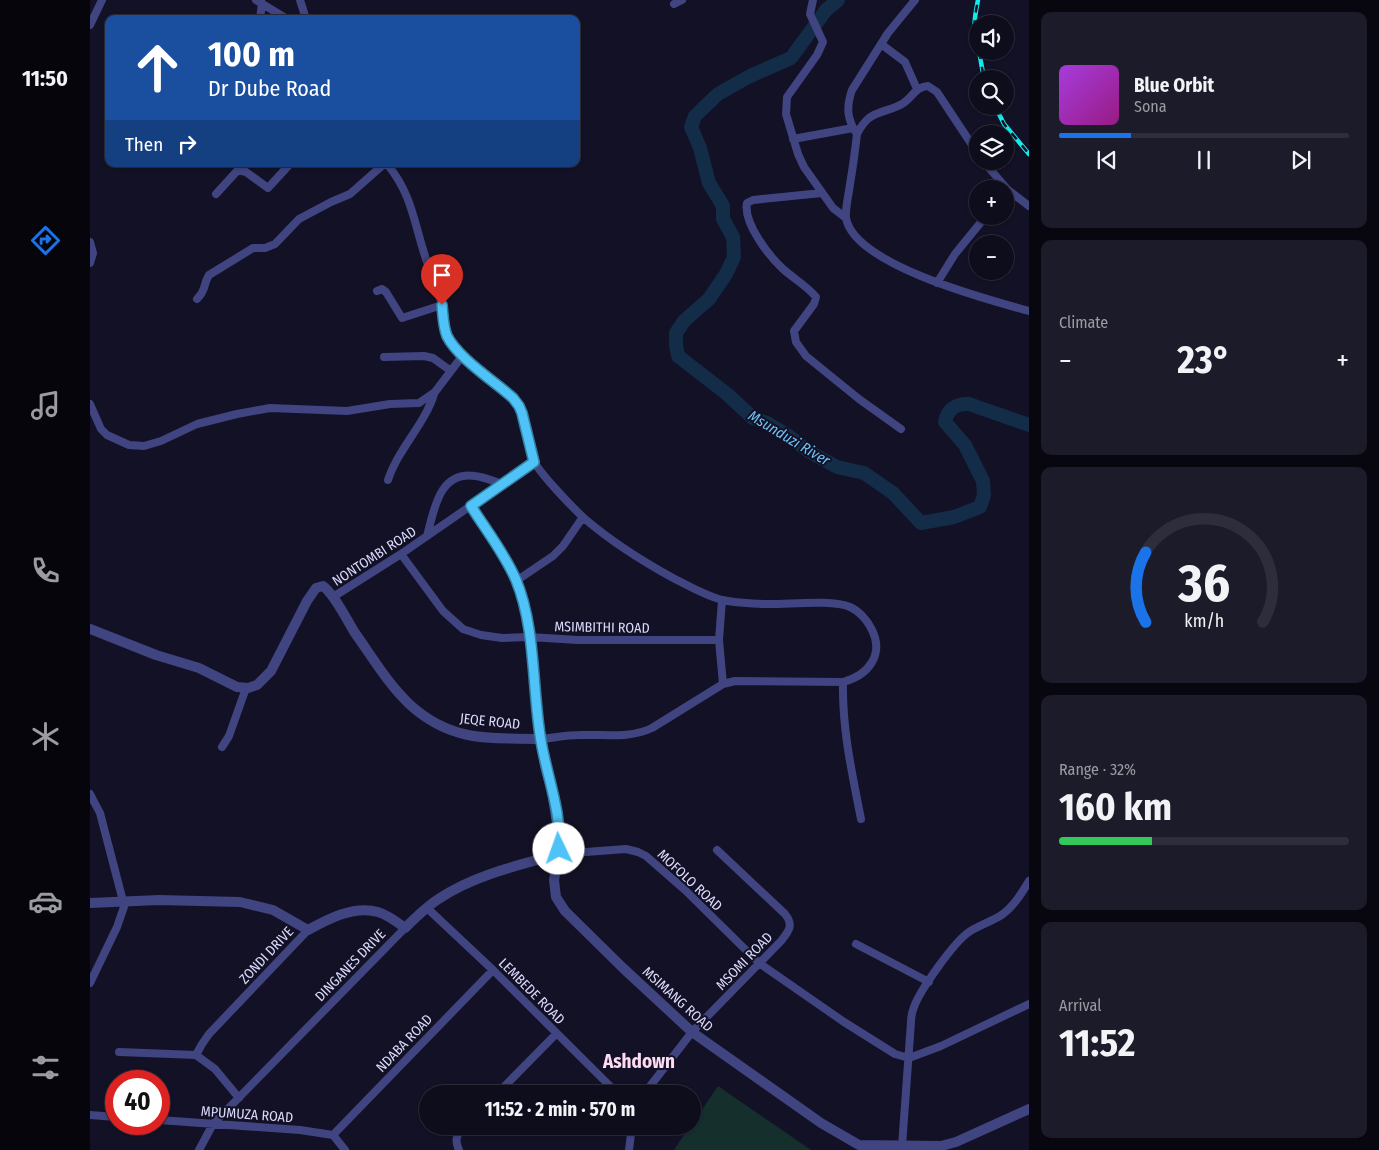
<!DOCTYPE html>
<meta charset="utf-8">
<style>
body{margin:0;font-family:"Fira Sans Condensed",sans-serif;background:#1c1b29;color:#f1f3f6;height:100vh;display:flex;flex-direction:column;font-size:19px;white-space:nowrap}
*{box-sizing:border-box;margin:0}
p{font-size:16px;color:#9b9ca3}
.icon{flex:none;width:28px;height:28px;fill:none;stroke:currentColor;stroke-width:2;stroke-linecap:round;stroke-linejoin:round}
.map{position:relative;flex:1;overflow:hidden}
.side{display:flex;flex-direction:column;gap:12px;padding:12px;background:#08070f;width:350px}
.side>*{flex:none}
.top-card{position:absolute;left:15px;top:15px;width:475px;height:152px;border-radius:10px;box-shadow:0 1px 4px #0004,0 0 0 1px #2e2d3b;background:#1a4fa0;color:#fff;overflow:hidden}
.fabs{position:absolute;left:879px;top:15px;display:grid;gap:10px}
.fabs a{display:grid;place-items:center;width:45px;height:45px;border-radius:50%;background:#0e0d1c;box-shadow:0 1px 4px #0004,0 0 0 1px #2e2d3b;font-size:25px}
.speed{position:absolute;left:15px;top:1070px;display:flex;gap:10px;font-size:25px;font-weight:700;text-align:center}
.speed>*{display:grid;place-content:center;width:65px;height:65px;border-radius:50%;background:#0e0d1c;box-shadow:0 1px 4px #0004,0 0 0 1px #2e2d3b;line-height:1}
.speed .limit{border:8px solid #d22;background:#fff;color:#111}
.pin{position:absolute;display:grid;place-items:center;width:42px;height:42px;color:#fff;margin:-51px -21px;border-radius:50% 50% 50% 0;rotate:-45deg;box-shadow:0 0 5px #0007}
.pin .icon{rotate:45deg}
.me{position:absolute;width:55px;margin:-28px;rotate:357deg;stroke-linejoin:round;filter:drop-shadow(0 0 4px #0008)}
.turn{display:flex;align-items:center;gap:18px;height:105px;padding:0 20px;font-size:22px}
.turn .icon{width:65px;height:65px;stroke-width:2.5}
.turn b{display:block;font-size:35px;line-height:42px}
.then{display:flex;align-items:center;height:48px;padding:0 20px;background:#0003;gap:10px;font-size:19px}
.big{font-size:38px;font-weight:700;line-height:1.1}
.side .tile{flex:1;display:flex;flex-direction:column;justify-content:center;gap:8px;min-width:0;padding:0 18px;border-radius:10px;background:#1c1b29}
.side .dial{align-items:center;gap:0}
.dial svg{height:130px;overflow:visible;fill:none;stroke:#2e2d3b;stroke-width:7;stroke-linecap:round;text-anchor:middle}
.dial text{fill:#f1f3f6;stroke:none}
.song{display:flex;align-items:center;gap:15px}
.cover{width:60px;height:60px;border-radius:8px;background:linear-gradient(135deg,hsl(280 70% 55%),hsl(310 70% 35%))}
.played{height:5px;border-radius:2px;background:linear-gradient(90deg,#1a73e8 25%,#2e2d3b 25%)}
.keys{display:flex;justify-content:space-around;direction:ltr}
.heat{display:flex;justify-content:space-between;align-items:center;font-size:28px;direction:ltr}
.charge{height:8px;border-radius:4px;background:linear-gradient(90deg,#34c759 32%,#2e2d3b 0)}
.trip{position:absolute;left:329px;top:1085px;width:282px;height:50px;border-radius:25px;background:#0e0d1c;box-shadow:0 1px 4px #0004,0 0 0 1px #2e2d3b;font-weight:700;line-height:50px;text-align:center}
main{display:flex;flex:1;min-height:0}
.tabs{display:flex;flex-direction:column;width:90px;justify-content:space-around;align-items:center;background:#06050b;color:#9b9ca3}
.tabs .icon{width:35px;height:35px}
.tabs .active{color:#1a73e8}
.tabs b{font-size:22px;color:#f1f3f6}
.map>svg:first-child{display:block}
</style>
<main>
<nav class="tabs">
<b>11:50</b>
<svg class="icon active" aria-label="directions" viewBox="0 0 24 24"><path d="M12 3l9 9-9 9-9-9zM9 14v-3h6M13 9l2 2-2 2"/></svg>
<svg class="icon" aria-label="music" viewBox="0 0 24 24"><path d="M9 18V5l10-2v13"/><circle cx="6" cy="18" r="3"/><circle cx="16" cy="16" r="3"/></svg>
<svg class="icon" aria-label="phone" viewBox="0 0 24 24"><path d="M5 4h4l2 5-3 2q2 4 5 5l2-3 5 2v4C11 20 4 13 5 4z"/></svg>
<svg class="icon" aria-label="climate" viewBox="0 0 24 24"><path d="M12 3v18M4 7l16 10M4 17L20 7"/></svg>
<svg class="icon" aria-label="car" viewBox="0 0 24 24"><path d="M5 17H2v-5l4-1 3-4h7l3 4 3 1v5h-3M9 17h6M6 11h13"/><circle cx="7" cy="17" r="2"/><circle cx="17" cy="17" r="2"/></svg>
<svg class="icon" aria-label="filters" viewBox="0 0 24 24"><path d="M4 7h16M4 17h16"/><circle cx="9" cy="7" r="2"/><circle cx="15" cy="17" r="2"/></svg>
</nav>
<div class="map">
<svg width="939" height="1150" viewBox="0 0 939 1150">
<rect width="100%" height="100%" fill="#131125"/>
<path fill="#152f2c" d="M628,1086L721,1150H584L600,1126H602L603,1123Z"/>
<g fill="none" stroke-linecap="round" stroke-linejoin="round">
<path stroke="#132c48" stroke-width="14" d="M748,0L736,10L701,58L660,76L628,94L605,116L601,127L610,148L619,183L633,206V219L643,237L644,257L636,274L619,299L594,321L586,333V345L588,356L637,394L663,418L677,423L697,435L720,452L747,467L774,473L803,493L831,523L864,517L890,507L894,495L893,481L875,445L855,422C857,410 866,403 879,404L939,425"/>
<path stroke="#404481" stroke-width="8" d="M166,0L197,19
M170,0L172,3L170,19
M210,0L216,19
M723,0L720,14L733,42L727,55L697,97L696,114L708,154L714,167L743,208L756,218
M584,4L592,0
M0,25L12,0
M791,44L815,62L827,89
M767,134C757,120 756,107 762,90L798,33L825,0
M703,139L763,128
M888,154L847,92L838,86C825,87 823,97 812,104C802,110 788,111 779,118C773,123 770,128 767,134C765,151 763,167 760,184C759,194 755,208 756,218C764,265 899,300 939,311
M893,161L918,190L939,206
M297,164C323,195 324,225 337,262C341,274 347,285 350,298C354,310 352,323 357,335C367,357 404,382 423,398C438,415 435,439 443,459C447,471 484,509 495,519C522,542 552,561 583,578C599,586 614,595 632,600C645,603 659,603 673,604C696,605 741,599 760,607C769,611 777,620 781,628C795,654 779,675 753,682C752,729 762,773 771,819
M732,193L663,200L657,203C653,223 679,256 693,269C703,278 717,286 726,297L724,304L704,331L706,342L716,356L769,399L811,429
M126,194L148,170L156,172L178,188L200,164
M0,242L3,253L0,263
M847,283L865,254L896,216
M287,291L292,289L296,292L312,318L352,305
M107,299C117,289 113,284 119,275L163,248H175L185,244L209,219L241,202L260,194L294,164
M294,357L334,356L343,358L361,371
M0,404L11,429L17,435L39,445L54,446L71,441L107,424L147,414L180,408L257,411L300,404L329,403L345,392L373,355
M298,480C308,449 335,424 344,394
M381,506L418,564L432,597L439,637L451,739C463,738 476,735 489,735C514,734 539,739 562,728L633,684L645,681L753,682
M337,536C344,510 349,471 385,476C394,477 403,481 412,484
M311,554L353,611L373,629L391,635L412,638L439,637L488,640H629
M426,581L463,556L473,546L493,517
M243,597L311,554L444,462
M632,600L629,640L633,684
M132,747L139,736L156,688
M0,794L10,813L33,901
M469,854L536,849L548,852L556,856L595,890L669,963L754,1022L805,1054L819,1058
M337,908L403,970L528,1094
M766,944L839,982
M0,983L27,927L36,901
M29,1052L106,1055L125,1069L149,1098
M106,1055L112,1044L119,1034L218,930
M819,1058L851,1046L939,1004
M407,1094L466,1034
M554,1094L602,1032L691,941C699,931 704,925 695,914L627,850
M0,1115L26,1117
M69,1120L210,1130L243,1135
M243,1135L403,970
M243,1135L255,1150
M812,1146L821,1022C821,1017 822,1012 824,1007C830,990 864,942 879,932C888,926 900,922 910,916C923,908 931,894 939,881
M109,1150L123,1124L315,928
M369,1150C364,1140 367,1134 374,1126
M539,1150L542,1126"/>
<path stroke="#404481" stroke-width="10" d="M0,629L66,655L109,668L147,687L158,688L167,685L181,671L217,601L226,588L233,586C244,594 257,620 265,633C297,678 319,722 378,735C401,740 427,738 451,739L455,766L462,791L469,837V854L464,880L466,897L475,911L533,968L602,1032L731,1123L769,1145L851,1146L866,1142L939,1109
M0,903L69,900L150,902L183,910L218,930C238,919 264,905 288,912C298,915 307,922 315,928C326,917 337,906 350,898C385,875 429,865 469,854"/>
<g stroke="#14ebec" stroke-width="4.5">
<path id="rail" d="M888,44C882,29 885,15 888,0
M889,51L894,79
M905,106L914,124L939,154"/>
</g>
<use href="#rail" stroke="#131125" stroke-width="2.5" stroke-dasharray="8" stroke-linecap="butt"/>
</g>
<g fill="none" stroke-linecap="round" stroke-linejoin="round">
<g stroke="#337fa1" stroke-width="12">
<path id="route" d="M352,305C353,315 353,326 357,336C368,358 404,381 423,398L429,406L432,413L444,462L381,506C396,530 415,554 426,580C446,628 442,690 451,741C457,777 472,813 469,849"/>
</g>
<use href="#route" stroke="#4fc3f7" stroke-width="9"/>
</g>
<g text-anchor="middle" stroke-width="4" stroke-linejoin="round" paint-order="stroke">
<g font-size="14" fill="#dad9fc" stroke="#131125">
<text transform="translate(284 556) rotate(-33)" y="5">NONTOMBI ROAD</text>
<text transform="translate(512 627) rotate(1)" y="5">MSIMBITHI ROAD</text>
<text transform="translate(400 721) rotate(6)" y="5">JEQE ROAD</text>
<text transform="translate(600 880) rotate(43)" y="5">MOFOLO ROAD</text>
<text transform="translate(176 955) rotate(-47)" y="5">ZONDI DRIVE</text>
<text transform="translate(654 961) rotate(-46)" y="5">MSOMI ROAD</text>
<text transform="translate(260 965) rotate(-46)" y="5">DINGANES DRIVE</text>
<text transform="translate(442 991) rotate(45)" y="5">LEMBEDE ROAD</text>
<text transform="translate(588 999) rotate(42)" y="5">MSIMANG ROAD</text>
<text transform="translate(314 1043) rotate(-46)" y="5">NDABA ROAD</text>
<text transform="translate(157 1114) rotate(4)" y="5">MPUMUZA ROAD</text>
</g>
<g font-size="15" font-style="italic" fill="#6fc2f4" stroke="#131125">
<text transform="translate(699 438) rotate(31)" y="5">Msunduzi River</text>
</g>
<g font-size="19" font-weight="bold" fill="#fcdbf3" stroke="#131125">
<text x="549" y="1068">Ashdown</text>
</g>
</g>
</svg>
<div class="fabs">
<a><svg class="icon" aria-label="sound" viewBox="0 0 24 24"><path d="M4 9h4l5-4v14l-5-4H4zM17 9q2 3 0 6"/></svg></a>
<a><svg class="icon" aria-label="search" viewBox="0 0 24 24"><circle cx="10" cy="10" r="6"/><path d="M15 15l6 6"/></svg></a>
<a><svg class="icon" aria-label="layers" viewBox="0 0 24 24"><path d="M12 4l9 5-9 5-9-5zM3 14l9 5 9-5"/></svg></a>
<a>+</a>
<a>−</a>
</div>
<div class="speed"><div class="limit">40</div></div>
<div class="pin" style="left:352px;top:305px;background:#d93025"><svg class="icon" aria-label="arrive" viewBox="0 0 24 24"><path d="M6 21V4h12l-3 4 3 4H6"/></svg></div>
<svg class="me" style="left:469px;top:849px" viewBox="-20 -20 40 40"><circle r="19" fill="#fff"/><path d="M0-13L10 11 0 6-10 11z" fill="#4fc3f7"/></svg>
<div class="trip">11:52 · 2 min · 570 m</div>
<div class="top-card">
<div class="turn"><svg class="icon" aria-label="ahead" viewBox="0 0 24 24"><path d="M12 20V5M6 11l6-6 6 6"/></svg><div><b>100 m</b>Dr Dube Road</div></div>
<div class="then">Then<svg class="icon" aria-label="right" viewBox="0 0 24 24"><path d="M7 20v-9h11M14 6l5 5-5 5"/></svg></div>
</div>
</div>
<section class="side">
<div class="tile">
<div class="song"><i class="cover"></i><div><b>Blue Orbit</b><p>Sona</p></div></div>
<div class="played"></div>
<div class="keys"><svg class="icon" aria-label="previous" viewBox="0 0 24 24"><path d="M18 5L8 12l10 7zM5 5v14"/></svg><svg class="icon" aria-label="pause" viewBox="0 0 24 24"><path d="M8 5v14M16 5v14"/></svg><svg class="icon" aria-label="next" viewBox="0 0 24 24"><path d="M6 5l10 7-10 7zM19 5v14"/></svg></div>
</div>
<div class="tile"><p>Climate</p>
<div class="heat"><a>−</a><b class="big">23°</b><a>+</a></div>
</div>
<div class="tile dial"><svg viewBox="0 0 100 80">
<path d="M14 69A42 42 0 1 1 86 69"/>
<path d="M14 69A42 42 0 0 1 14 26" stroke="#1a73e8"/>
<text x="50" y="56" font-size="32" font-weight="700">36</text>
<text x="50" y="72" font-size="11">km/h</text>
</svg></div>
<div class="tile"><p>Range · 32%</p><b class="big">160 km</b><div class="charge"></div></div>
<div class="tile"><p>Arrival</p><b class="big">11:52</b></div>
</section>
</main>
